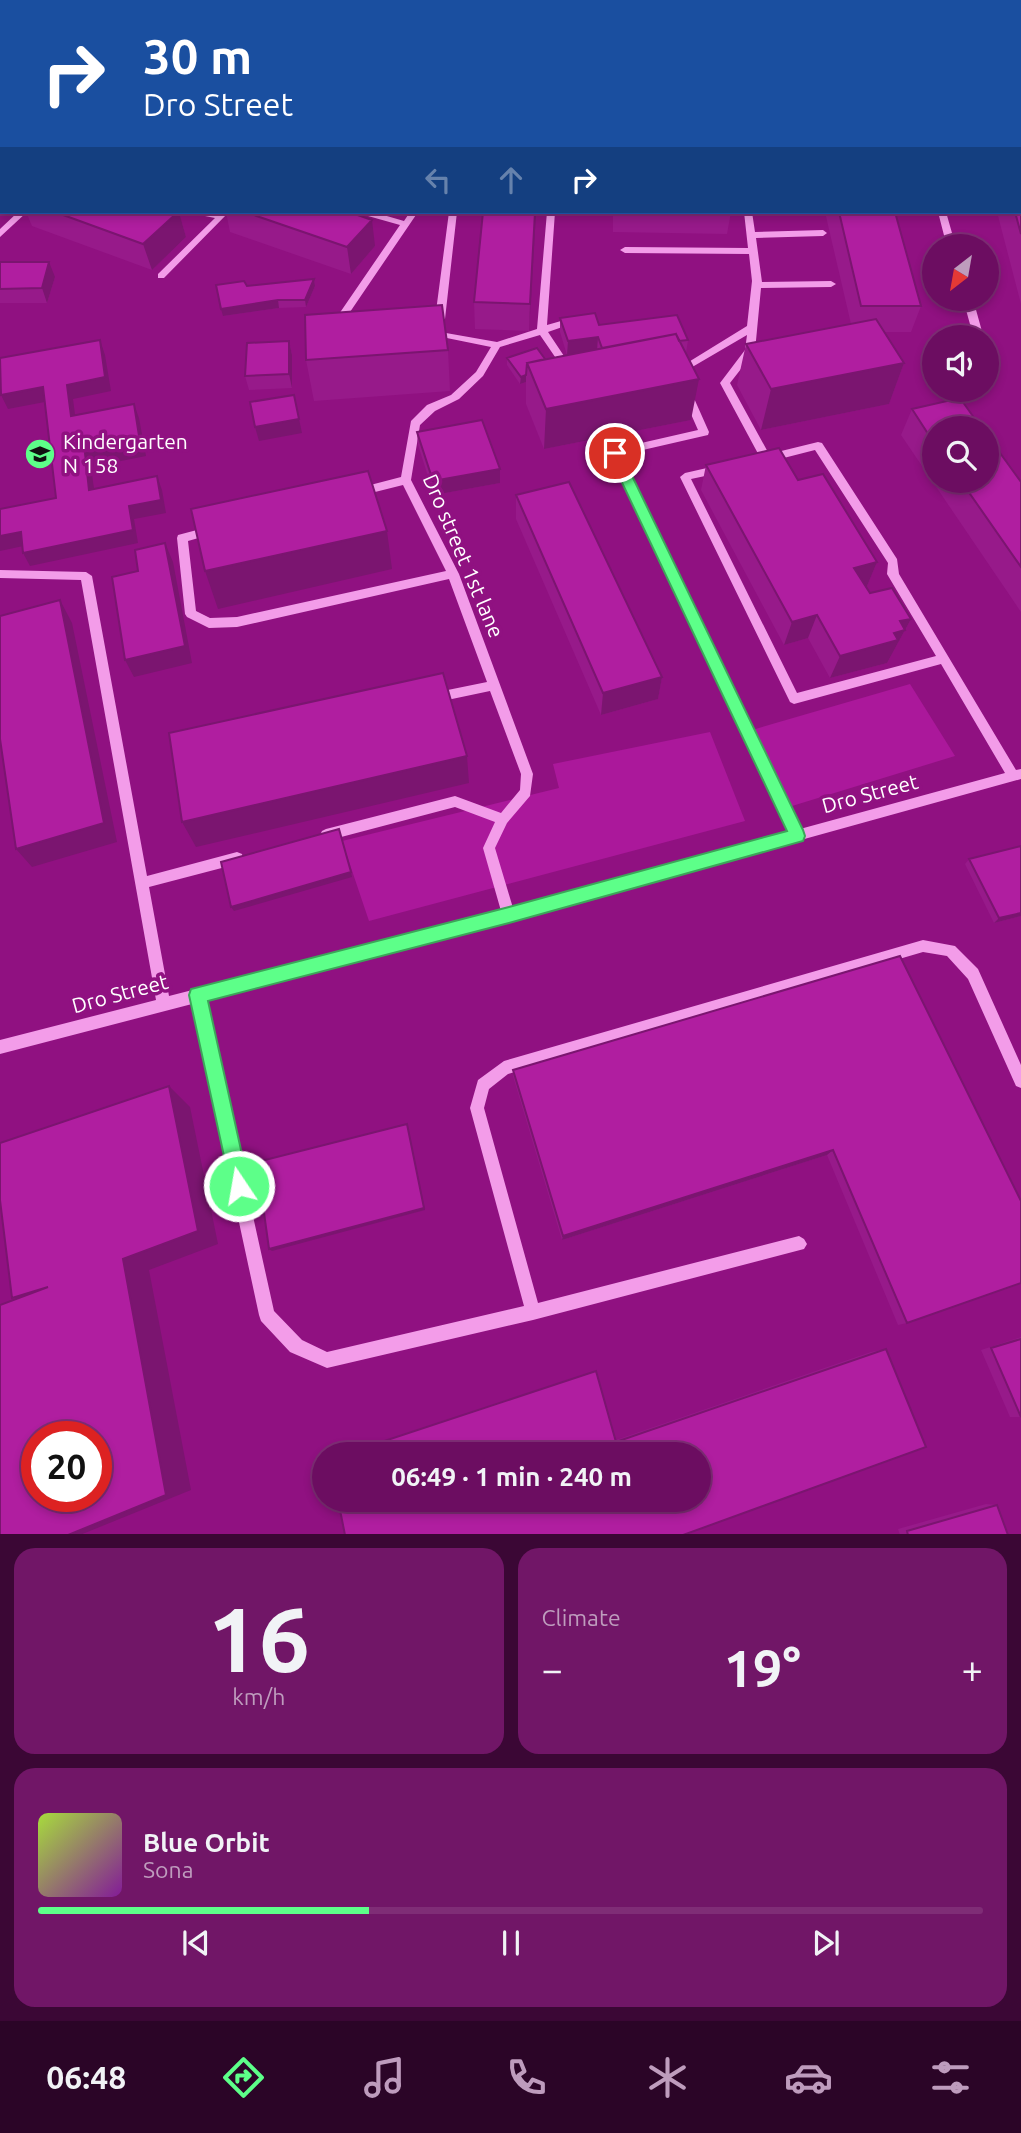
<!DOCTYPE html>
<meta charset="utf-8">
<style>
body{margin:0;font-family:Ubuntu,sans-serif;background:#711667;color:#f1f3f6;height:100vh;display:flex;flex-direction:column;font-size:26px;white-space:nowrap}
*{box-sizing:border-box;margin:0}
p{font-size:23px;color:#be9cbd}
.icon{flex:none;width:38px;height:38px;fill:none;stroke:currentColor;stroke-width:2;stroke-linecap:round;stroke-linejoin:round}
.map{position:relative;height:1534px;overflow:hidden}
.side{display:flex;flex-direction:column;gap:14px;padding:14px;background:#3b0735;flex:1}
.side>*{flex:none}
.guide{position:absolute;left:0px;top:0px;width:1022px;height:214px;box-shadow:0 4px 10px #0003,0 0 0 2px #7f2d76;background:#1a4fa0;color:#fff;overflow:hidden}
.needle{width:46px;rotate:211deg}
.buttons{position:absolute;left:922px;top:234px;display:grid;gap:14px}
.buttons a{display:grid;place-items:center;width:77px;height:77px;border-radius:50%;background:#6c0d61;box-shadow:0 4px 10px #0003,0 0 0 2px #7f2d76;font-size:35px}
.speed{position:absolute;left:21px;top:1421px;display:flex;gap:14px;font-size:35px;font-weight:700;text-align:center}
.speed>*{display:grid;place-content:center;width:91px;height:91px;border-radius:50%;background:#6c0d61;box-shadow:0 4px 10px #0003,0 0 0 2px #7f2d76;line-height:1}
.speed .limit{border:10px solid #d22;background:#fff;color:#111}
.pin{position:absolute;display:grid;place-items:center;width:60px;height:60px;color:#fff;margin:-30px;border:4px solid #fff;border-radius:50%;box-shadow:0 2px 7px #0007}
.me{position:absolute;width:77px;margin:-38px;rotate:348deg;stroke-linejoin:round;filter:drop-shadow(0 0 5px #0008)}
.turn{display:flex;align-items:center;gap:24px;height:147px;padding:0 28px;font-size:32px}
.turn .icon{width:91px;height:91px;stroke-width:2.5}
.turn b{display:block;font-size:49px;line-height:60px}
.lanes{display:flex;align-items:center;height:66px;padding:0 28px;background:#0003;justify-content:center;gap:35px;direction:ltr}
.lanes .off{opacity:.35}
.big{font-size:52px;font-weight:600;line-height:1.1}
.side .card{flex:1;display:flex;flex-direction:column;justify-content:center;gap:10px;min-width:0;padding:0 24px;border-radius:21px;background:#711667}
.side .dial{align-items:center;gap:0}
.dial b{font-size:91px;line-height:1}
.song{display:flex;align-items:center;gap:21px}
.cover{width:84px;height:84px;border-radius:10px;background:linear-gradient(135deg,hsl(80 70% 55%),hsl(290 70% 35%))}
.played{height:7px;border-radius:4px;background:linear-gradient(90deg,#5dff89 35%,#7f2d76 35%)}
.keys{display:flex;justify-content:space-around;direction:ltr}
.heat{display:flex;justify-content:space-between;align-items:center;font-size:38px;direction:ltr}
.side .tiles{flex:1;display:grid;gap:14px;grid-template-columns:1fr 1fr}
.card:last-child{grid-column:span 2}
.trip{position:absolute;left:312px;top:1442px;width:399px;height:70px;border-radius:35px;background:#6c0d61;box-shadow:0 4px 10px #0003,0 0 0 2px #7f2d76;font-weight:600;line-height:70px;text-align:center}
.dock{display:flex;height:112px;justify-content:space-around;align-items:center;background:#2b0527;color:#be9cbd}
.dock .icon{width:49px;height:49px}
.dock .active{color:#5dff89}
.dock b{font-size:32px;color:#f1f3f6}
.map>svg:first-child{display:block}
</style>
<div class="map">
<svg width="1021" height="1535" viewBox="0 0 1021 1535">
<rect width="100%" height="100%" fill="#901181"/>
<path fill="#ab189b" d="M910,684L955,756L792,806L752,730Z
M710,732L745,821L369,921L342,841L559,788L553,764Z"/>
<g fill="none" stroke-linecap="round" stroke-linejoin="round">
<path fill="#f39ce9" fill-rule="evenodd" d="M20,0H28L30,2H22Z
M717,0H725L727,2H719Z
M920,0H929L931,2H922Z
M1020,108H1021V113H1020Z
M0,190H2V196H0Z
M18,212H27L0,237V229Z
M194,212L228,213L164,278H158V274L215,218L195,214Z
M360,212H373L404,221L410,212H418L350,312L359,314V318L341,316L339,314L400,225L361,214Z
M449,212H457L445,319L440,322L435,319Z
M547,212H555L547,325L568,319L573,322L571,324L548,332L572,368L570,370H564L540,335L500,347L483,376L459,399L435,411L420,425L411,480L459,574L533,774L530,796L507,823L495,848L513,908L789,832L610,453L615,449L698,430L683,396L688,393L693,396L709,432L708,435L621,455L800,829L1005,773L941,664L794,704L790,702L680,477L685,473L720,465L725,469L724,472L691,479L797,693L936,656L887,574L888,563L815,450L768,462L762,461L720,383L745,350L747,335L682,373L679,374L674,371L747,326L752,281L749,254L625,253L620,250L625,247L748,248L744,212H752L755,232L823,230L827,233L823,236L756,238L762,282L831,281L836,284L831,287L761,288L755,351L730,383L769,454L818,442L822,443L897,559L899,574L1016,770L1021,769V779L509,921L205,1000L274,1311L302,1340L327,1352L524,1306L470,1108L478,1080L504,1061L923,940L955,946L978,969L1021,1065V1088L1016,1086L968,979L947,956L923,952L508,1074L489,1089L484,1108L538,1303L799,1236L804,1239L807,1244L804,1249L533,1320L327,1368L290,1352L261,1321L259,1315L192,1004L0,1054V1040L156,1000L81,580L0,578V570L86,572L92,576L147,876L237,852L242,854L243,858L242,862L237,864L149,887L169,996L501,911L483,848L495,822L455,807L326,841L322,839L320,835L322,831L326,829L455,796L501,813L520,790L521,774L490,691L433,703L429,701L427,698L429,695L433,693L487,682L449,579L237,627L209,628L187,617L185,614L177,538L178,535L212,526L217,530L216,533L188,541L196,611L210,618L237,617L446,571L403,485L359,496L354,492L355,489L401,477L411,421L427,405L451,395L476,372L491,347L432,335L427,332L429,330L497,342L537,329Z
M938,212H946L956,247H947Z
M963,299H973L983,335L981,337L976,338L973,335Z"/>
<path fill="#ffe7fb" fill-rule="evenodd" d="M0,128H2V136H0Z
M1020,143H1021V151H1020Z
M0,146H2V154H0Z"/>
</g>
<path fill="#971a8a" d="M66,0H154L157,2H67Z
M205,0H283L286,2H205Z
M455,0H547L549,2H455Z
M636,0H712L715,2H636Z
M807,0H888L891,2H807Z
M943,0H1007L1006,2H946Z
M1021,166V304L997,212H1020Z
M26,212H179L186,237L152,270L32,226Z
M226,212H349L375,246L351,274L230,232Z
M483,212H536L529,331L475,329L474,302Z
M613,212H731L727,234L613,232Z
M779,212H822L821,214L779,213Z
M825,212H895L921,306L911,332H884L904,363L889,404L761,430L737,385L746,344L851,324Z
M0,262L55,277L47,303H0Z
M314,279L315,286L306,307L279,308L223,316L247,286Z
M560,318L688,340L686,353L691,420L544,449L526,404V382L520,384L507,365V358L545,359L567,355L560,332Z
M289,341L292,355V388L249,390L245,376Z
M448,350L450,391L314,401L306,360Z
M912,409L934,429V481L1021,482V612L901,435Z
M417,432L500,483L434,495L418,445Z
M706,465L798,480L877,562L867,586H866L870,593L911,619L887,663L830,678L808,638L784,645L701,490Z
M516,495L662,677L658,699L601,715L516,519Z
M969,859L1021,916L994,923L965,864Z
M900,956L907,1323L898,1325L827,1155L562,1240L513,1076V1070Z
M1021,1337V1417H1010L981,1350Z
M886,1349L926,1447L345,1454L616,1440L871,1352Z
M986,1504L997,1505L1008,1535H900L898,1529Z"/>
<path fill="#7b1570" d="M981,0H1007L1006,2H980Z
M0,21H2V94L0,95Z
M178,212H179L186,237L152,270L143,244Z
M535,212H536L529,331L530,304Z
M372,220L375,246L351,274L347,247Z
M49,262L55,277L47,303L42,288Z
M314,279L315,286L306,307L305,300Z
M278,300L279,308L223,316L221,309Z
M598,337L597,351L567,355L568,341Z
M100,340L105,355L111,391L73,399L77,430L71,416L67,385Z
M289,341L292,355V388L289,374Z
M904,363L889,404L761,430L771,389Z
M526,375V382L520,384L521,377Z
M699,379L691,420L544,449L546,409Z
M43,387L50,401L8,409L1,395Z
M134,404L139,418L146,456L91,467L96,503L89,490L85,453Z
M299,419L302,433L259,441L255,427Z
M500,469V483L434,495L433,481Z
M157,476L162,490L166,513L134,519L138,543L30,566L23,553L129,506Z
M387,531L392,569L218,609L205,571Z
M21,532L28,545L0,551V536Z
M165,543L173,562L192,663L134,677L125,660Z
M877,562L867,586L845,592L854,568Z
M60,600L72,623L117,842L32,867L16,849Z
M817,615L808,638L784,645L792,622Z
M911,619L887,663L830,678L840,656L900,621Z
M662,677L658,699L601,715L603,693Z
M467,756L469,783L196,847L182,822Z
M351,872L352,877L234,911L231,907Z
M1021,913V916L994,923L999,918Z
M169,1086L190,1107L218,1244L149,1270L191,1490L80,1535H68L123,1259Z
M408,1127L425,1210L272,1251L269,1249Z
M833,1150L827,1155L562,1240L563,1236Z"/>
<path fill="#b01ea0" stroke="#7b1570" stroke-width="2" fill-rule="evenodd" d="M0,0H21L23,2H2V21H0Z
M90,0H154L157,2H92Z
M225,0H283L286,2H228Z
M488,0H547L549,2H490Z
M658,0H712L715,2H660Z
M833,0H888L891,2H836Z
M0,23L2,24V44L0,45Z
M0,158H2V176H0Z
M1020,166H1021V234L1015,212H1020Z
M55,212H178L143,244Z
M245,212H349L372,220L347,247Z
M483,212H535L530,304L474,302Z
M839,212H895L921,306H861Z
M0,262H49L42,288L0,289Z
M314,279L305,300H278L221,309L216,285L244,281L247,286Z
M442,305L448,350L306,360L305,315Z
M595,313L599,325L677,315L688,340L679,341L676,334L602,348L598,337L568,341L560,318Z
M876,319L904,363L771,389L746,344Z
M676,334L699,379L546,409L527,363Z
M100,340L105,377L67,385L71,416L134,404L140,442L85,453L89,490L157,476L161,500L129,506L133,530L23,553L21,532L0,536V509L56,498L43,387L1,395L0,358Z
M289,341V374L245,376L247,343Z
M537,348L545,359L527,363L526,375L521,377L507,358Z
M294,395L299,419L255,427L250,402Z
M960,398L982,429H934V443L912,409Z
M482,420L500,469L433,481L417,432Z
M987,435L1021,482V567L961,481H987Z
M779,448L798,480L823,474L877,562L854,568L870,593L892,588L911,619L900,621L905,630L894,633L898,640L840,656L817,615L792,622L706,465Z
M368,471L387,531L205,571L191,509Z
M569,482L662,677L603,693L516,495Z
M165,543L185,646L125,660L112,577L138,571L135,550Z
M60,600L104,823L16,849L0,739V616Z
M443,673L467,756L182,822L169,733Z
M339,829L351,872L231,907L221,862Z
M1021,846V913L999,918L969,859Z
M900,956L1021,1201V1283L907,1323L833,1150L563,1236L513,1070Z
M169,1086L198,1231L123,1259L166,1495L68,1535H0V1305L48,1287L12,1298L0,1200V1143ZM37,1437H96V1496H37Z
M407,1124L424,1208L269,1249L257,1162Z
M1021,1339V1417L991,1348Z
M886,1349L926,1447L683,1535H345L338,1500H698V1454H345L596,1371L616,1442Z
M997,1505L1008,1535H908L907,1531Z"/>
<path fill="#5dff89" stroke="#3ca659" stroke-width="2" d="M615,448L621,453L803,830L805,836L803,841L509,923L208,1001L249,1186L246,1193L239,1195L232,1193L189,995L191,989L509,907L787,831L608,453Z"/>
<defs>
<g id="school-disc" transform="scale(1.575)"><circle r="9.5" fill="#5dff89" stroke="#901181"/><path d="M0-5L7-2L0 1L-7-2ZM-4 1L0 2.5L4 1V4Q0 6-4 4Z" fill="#111"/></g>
</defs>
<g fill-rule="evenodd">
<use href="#school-disc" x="40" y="454"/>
</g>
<g text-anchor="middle" stroke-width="7" stroke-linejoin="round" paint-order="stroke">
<g font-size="21" fill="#fff" stroke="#901181" text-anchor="start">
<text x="63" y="449">Kindergarten<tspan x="63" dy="24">N 158</tspan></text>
</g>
<g font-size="21" fill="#fff" stroke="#901181">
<text transform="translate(463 556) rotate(67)" y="7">Dro street 1st lane</text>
<text transform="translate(870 794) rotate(-15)" y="7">Dro Street</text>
<text transform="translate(120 994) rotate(-15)" y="7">Dro Street</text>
</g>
</g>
</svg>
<div class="buttons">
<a><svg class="needle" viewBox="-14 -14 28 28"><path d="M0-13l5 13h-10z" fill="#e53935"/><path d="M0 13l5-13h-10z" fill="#be9cbd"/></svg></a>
<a><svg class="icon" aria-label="sound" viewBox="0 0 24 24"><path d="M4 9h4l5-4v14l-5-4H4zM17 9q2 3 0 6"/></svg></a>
<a><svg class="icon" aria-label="search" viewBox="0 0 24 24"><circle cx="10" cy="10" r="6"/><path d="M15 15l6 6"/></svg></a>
</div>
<div class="speed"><div class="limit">20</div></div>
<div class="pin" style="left:615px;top:453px;background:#d93025"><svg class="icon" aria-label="arrive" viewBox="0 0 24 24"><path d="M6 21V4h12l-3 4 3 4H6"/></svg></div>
<svg class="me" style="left:239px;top:1186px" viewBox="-20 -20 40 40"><circle r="17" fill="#5dff89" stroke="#fff" stroke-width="3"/><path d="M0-11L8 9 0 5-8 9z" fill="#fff"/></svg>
<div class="trip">06:49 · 1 min · 240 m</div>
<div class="guide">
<div class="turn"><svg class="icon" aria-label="right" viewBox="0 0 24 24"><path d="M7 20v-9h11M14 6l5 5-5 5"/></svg><div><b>30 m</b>Dro Street</div></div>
<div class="lanes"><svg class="icon off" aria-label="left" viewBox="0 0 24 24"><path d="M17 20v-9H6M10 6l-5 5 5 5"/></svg><svg class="icon off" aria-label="ahead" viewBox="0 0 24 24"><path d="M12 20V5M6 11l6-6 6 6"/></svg><svg class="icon" aria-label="right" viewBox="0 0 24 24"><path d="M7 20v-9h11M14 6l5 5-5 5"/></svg></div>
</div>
</div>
<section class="side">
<div class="tiles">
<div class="card dial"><b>16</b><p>km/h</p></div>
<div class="card"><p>Climate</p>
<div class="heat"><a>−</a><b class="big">19°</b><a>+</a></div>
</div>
<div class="card">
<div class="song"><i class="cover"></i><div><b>Blue Orbit</b><p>Sona</p></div></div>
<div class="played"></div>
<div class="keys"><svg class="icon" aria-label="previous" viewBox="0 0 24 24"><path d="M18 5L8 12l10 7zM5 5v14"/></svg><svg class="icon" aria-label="pause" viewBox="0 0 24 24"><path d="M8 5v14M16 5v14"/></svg><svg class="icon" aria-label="next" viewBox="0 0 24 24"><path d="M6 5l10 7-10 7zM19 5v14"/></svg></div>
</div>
</div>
</section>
<nav class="dock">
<b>06:48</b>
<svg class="icon active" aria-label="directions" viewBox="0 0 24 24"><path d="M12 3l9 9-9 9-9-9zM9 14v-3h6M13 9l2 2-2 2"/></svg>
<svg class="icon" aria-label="music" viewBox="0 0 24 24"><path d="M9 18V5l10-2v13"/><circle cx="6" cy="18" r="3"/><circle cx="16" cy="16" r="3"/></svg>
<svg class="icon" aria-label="phone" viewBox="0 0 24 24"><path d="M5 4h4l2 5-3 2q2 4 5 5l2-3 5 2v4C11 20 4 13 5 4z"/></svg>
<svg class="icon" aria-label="climate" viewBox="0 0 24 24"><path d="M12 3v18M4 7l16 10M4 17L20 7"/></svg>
<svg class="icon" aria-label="car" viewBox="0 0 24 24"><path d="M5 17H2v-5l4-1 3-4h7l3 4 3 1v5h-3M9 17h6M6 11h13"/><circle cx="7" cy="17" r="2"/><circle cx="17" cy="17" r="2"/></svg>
<svg class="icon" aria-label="filters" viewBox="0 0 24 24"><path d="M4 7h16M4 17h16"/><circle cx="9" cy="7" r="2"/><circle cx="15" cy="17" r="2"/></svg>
</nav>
